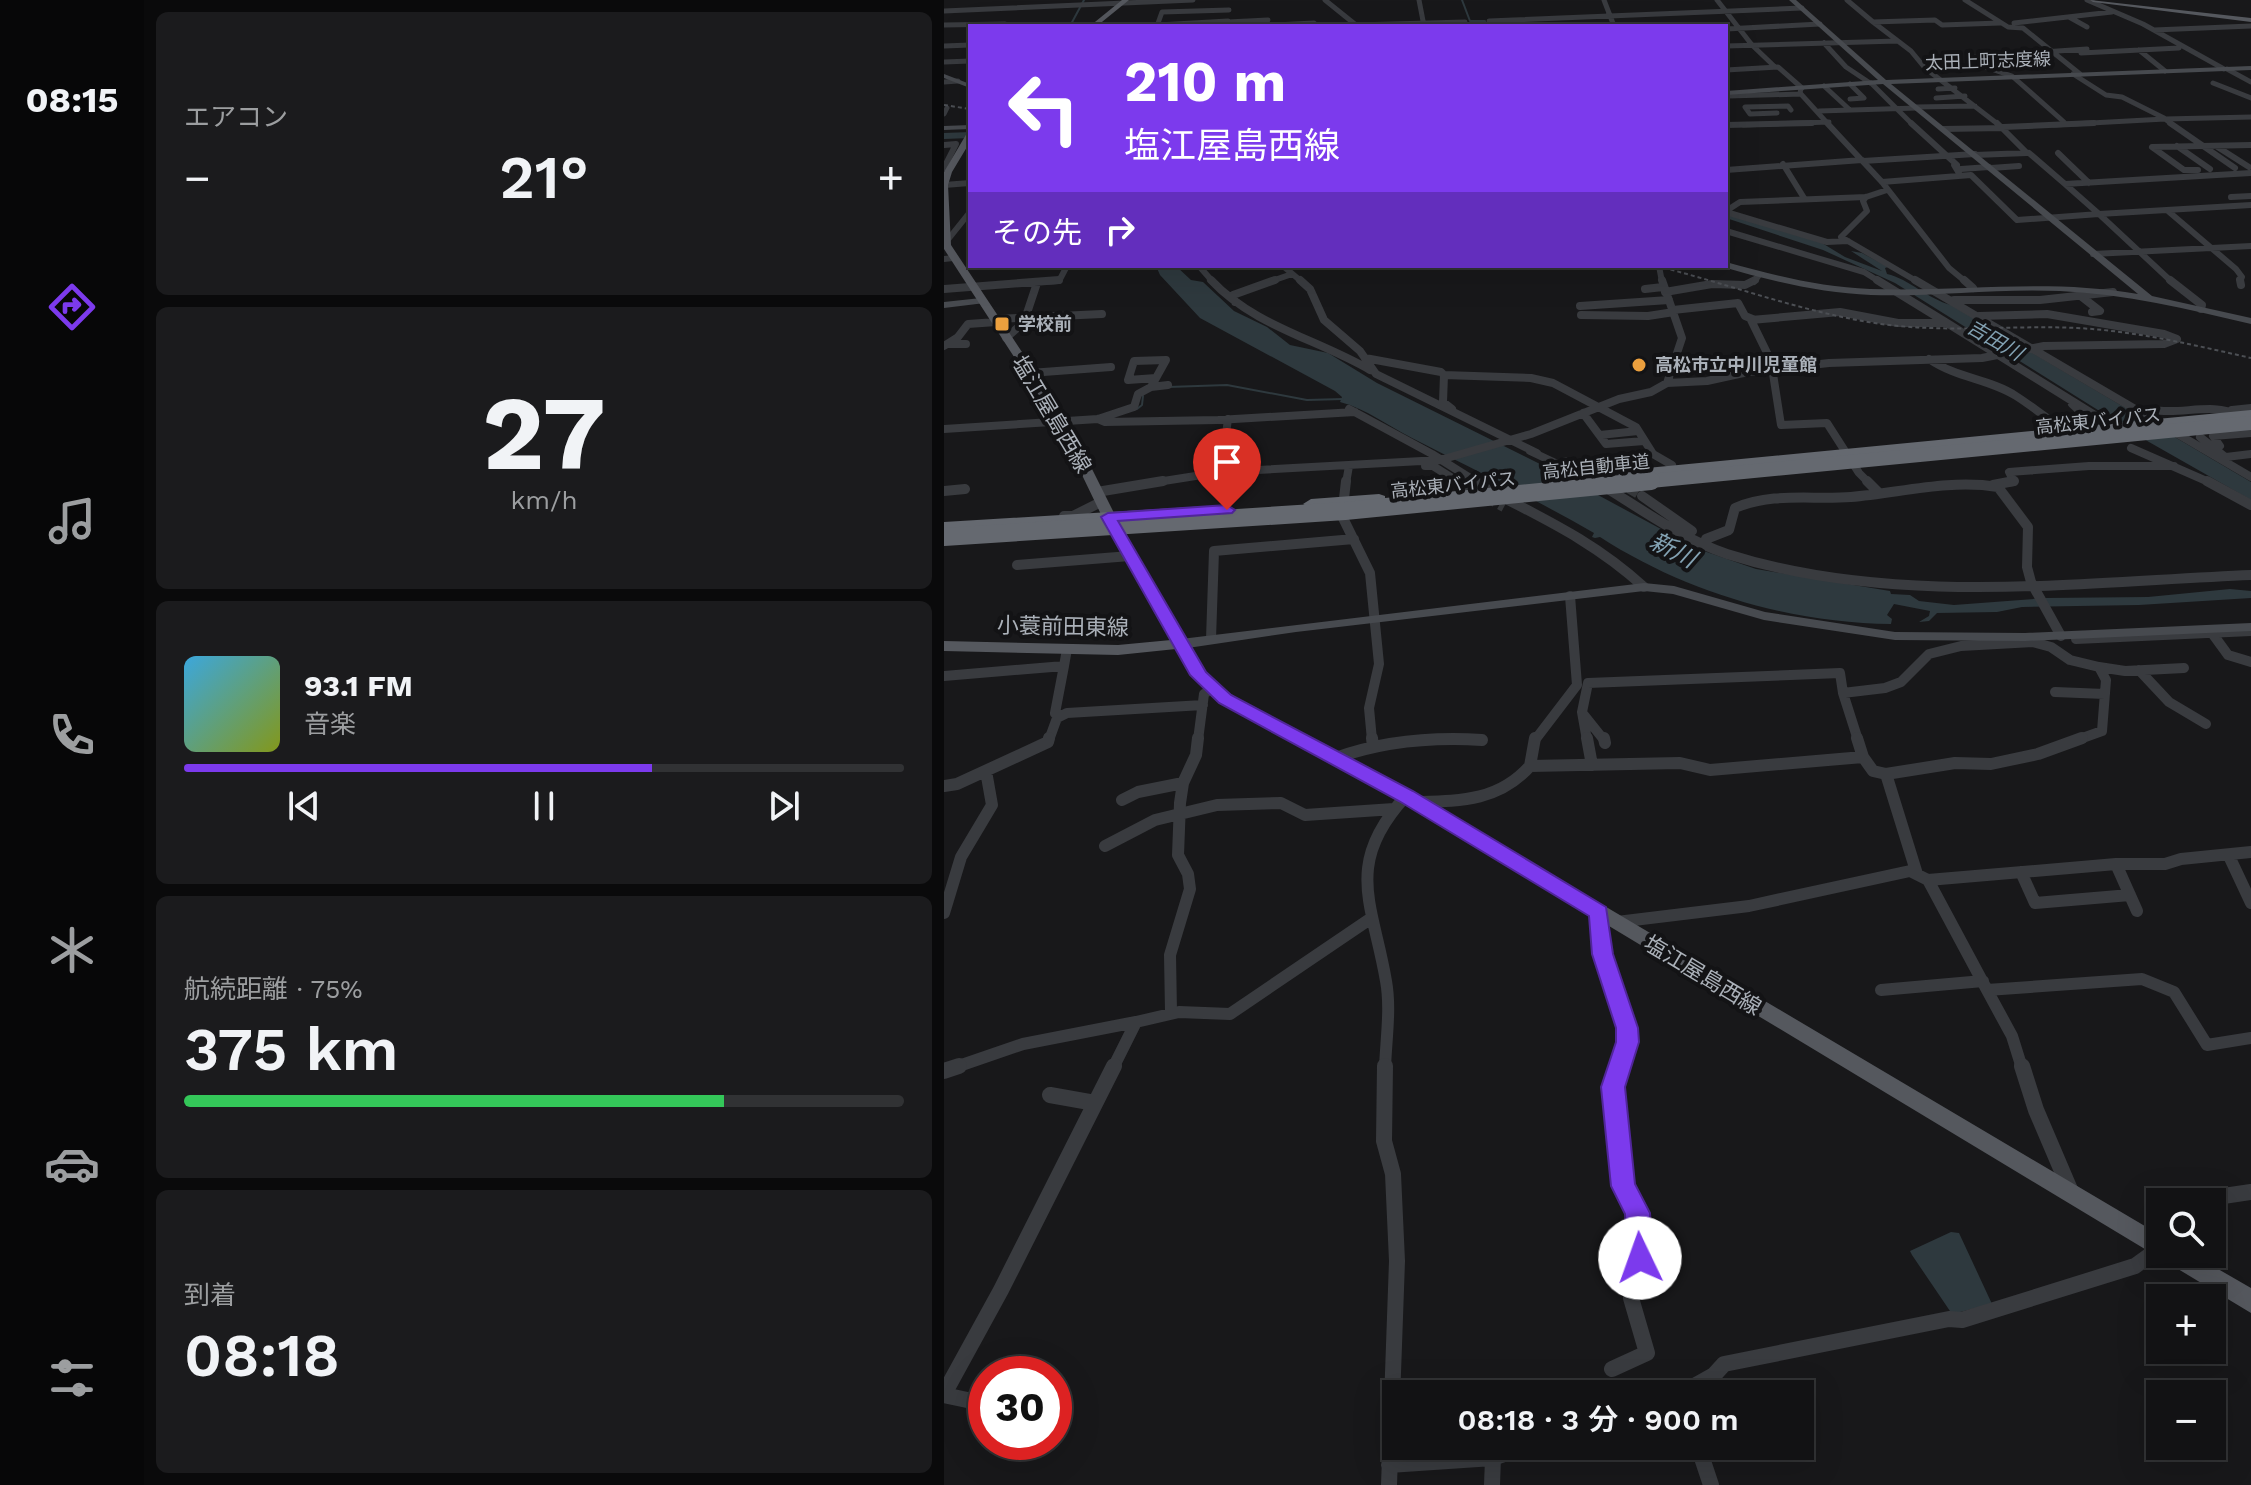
<!DOCTYPE html>
<html lang="ja">
<meta charset="utf-8">
<style>
body{margin:0;font-family:"Work Sans","Noto Sans JP",sans-serif;background:#1b1b1d;color:#f1f3f6;height:100vh;display:flex;flex-direction:column;font-size:30px;white-space:nowrap}
*{box-sizing:border-box;margin:0}
p{font-size:26px;color:#9c9ea0}
.icon{flex:none;width:44px;height:44px;fill:none;stroke:currentColor;stroke-width:2;stroke-linecap:round;stroke-linejoin:round}
.map{position:relative;flex:1;overflow:hidden}
.sheet{display:flex;flex-direction:column;gap:12px;padding:12px;background:#0a0a0b;width:800px}
.sheet>*{flex:none}
.top-card{position:absolute;left:24px;top:24px;width:760px;height:244px;border-radius:0px;box-shadow:0 8px 32px #0002,0 0 0 2px #313234;background:#7c3aed;color:#fff;overflow:hidden}
.controls{position:absolute;left:1202px;top:1188px;display:grid;gap:16px}
.controls a{display:grid;place-items:center;width:80px;height:80px;border-radius:0px;background:#121214;box-shadow:0 8px 32px #0002,0 0 0 2px #313234;font-size:40px}
.speed{position:absolute;left:24px;top:1356px;display:flex;gap:16px;font-size:40px;font-weight:700;text-align:center}
.speed>*{display:grid;place-content:center;width:104px;height:104px;border-radius:50%;background:#121214;box-shadow:0 8px 32px #0002,0 0 0 2px #313234;line-height:1}
.speed .limit{border:12px solid #d22;background:#fff;color:#111}
.pin{position:absolute;display:grid;place-items:center;width:68px;height:68px;color:#fff;margin:-82px -34px;border-radius:50% 50% 50% 0;rotate:-45deg;box-shadow:0 0 8px #0007}
.pin .icon{rotate:45deg}
.me{position:absolute;width:88px;margin:-44px;rotate:357deg;stroke-linejoin:round;filter:drop-shadow(0 0 6px #0008)}
.turn{display:flex;align-items:center;gap:28px;height:168px;padding:0 24px;font-size:36px}
.turn .icon{width:104px;height:104px;stroke-width:2.5}
.turn b{display:block;font-size:56px;line-height:68px}
.then{display:flex;align-items:center;height:76px;padding:0 24px;background:#0003;gap:16px;font-size:30px}
.big{font-size:60px;font-weight:600;line-height:1.1}
.sheet .tile{flex:1;display:flex;flex-direction:column;justify-content:center;gap:12px;min-width:0;padding:0 28px;border-radius:12px;background:#1b1b1d}
.sheet .dial{align-items:center;gap:0}
.dial b{font-size:104px;line-height:1}
.song{display:flex;align-items:center;gap:24px}
.cover{width:96px;height:96px;border-radius:12px;background:linear-gradient(135deg,hsl(200 70% 55%),hsl(70 70% 35%))}
.played{height:8px;border-radius:4px;background:linear-gradient(90deg,#7c3aed 65%,#313234 65%)}
.keys{display:flex;justify-content:space-around;direction:ltr}
.heat{display:flex;justify-content:space-between;align-items:center;font-size:44px;direction:ltr}
.charge{height:12px;border-radius:6px;background:linear-gradient(90deg,#34c759 75%,#313234 0)}
.trip{position:absolute;left:438px;top:1380px;width:432px;height:80px;border-radius:0px;background:#121214;box-shadow:0 8px 32px #0002,0 0 0 2px #313234;font-weight:600;line-height:80px;text-align:center}
main{display:flex;flex:1;min-height:0}
.menu{display:flex;flex-direction:column;width:144px;justify-content:space-around;align-items:center;background:#070708;color:#9c9ea0}
.menu .icon{width:56px;height:56px}
.menu .current{color:#7c3aed}
.menu b{font-size:36px;color:#f1f3f6}
.map>svg:first-child{display:block}
</style>
<main>
<nav class="menu">
<b>08:15</b>
<svg class="icon current" aria-label="directions" viewBox="0 0 24 24"><path d="M12 3l9 9-9 9-9-9zM9 14v-3h6M13 9l2 2-2 2"/></svg>
<svg class="icon" aria-label="music" viewBox="0 0 24 24"><path d="M9 18V5l10-2v13"/><circle cx="6" cy="18" r="3"/><circle cx="16" cy="16" r="3"/></svg>
<svg class="icon" aria-label="phone" viewBox="0 0 24 24"><path d="M5 4h4l2 5-3 2q2 4 5 5l2-3 5 2v4C11 20 4 13 5 4z"/></svg>
<svg class="icon" aria-label="climate" viewBox="0 0 24 24"><path d="M12 3v18M4 7l16 10M4 17L20 7"/></svg>
<svg class="icon" aria-label="car" viewBox="0 0 24 24"><path d="M5 17H2v-5l4-1 3-4h7l3 4 3 1v5h-3M9 17h6M6 11h13"/><circle cx="7" cy="17" r="2"/><circle cx="17" cy="17" r="2"/></svg>
<svg class="icon" aria-label="filters" viewBox="0 0 24 24"><path d="M4 7h16M4 17h16"/><circle cx="9" cy="7" r="2"/><circle cx="15" cy="17" r="2"/></svg>
</nav>
<section class="sheet">
<div class="tile"><p>エアコン</p>
<div class="heat"><a>−</a><b class="big">21°</b><a>+</a></div>
</div>
<div class="tile dial"><b>27</b><p>km/h</p></div>
<div class="tile">
<div class="song"><i class="cover"></i><div><b>93.1 FM</b><p>音楽</p></div></div>
<div class="played"></div>
<div class="keys"><svg class="icon" aria-label="previous" viewBox="0 0 24 24"><path d="M18 5L8 12l10 7zM5 5v14"/></svg><svg class="icon" aria-label="pause" viewBox="0 0 24 24"><path d="M8 5v14M16 5v14"/></svg><svg class="icon" aria-label="next" viewBox="0 0 24 24"><path d="M6 5l10 7-10 7zM19 5v14"/></svg></div>
</div>
<div class="tile"><p>航続距離 · 75%</p><b class="big">375 km</b><div class="charge"></div></div>
<div class="tile"><p>到着</p><b class="big">08:18</b></div>
</section>
<div class="map">
<svg width="1307" height="1485" viewBox="0 0 1307 1485">
<rect width="100%" height="100%" fill="#18181a"/>
<path fill="#2e393e" d="M782,214L878,243L901,257L938,271L907,251L918,253L944,267L941,268L943,274C965,279 984,299 1007,305L1307,482V500L1205,442L951,283L879,250L782,218Z
M212,266H232L247,280L259,282L290,311L323,327L346,345L384,353L433,383L604,468L754,549L812,569L946,591L947,594L966,595L975,601L1010,605L1102,598L1204,597L1286,589L1307,591V598L1195,605L1078,607L1053,612L993,613L985,621L975,622L985,616L986,611L950,604L943,615L948,619L947,624C846,623 741,592 656,537L651,538L648,537L650,533C591,499 529,469 468,438C444,426 423,409 396,402L398,397L391,391L256,318L216,275Z
M1007,1232L1015,1233L1048,1304L1008,1314L968,1255L966,1251Z"/>
<g fill="none" stroke-linecap="round" stroke-linejoin="round">
<path stroke="#2e393e" stroke-width="2" d="M518,0L526,21H541L543,26
M126,26L140,0
M224,387L283,385L363,400L399,399
M193,409L198,405L199,396"/>
<path fill="#2e393e" fill-rule="evenodd" d="M26,132V138L0,139V133Z"/>
<path stroke="#35373a" stroke-width="8" stroke-dasharray="8 4" stroke-linecap="butt" d="M655,472L675,483"/>
<path stroke="#35373a" stroke-width="10" stroke-dasharray="10 5" stroke-linecap="butt" d="M672,481L698,496
M516,483L560,507"/>
<path stroke="#393b3f" stroke-width="5" d="M381,0L412,25L521,22
M475,0L480,26
M660,0L670,26
M773,0L808,45L831,67
M903,0L929,22L991,20L998,25L1056,23
M1021,0L1064,27L1079,28L1136,74
M1143,0L1199,24L1280,69
M0,11L249,0
M1125,17L1143,27
M545,21L858,8
M284,22L324,20
M929,22L967,51L981,68L1055,125
M1070,23L1168,12
M0,25L61,24
M214,25L284,21
M331,25L370,23L373,26
M213,26L218,12L285,10
M782,29L876,24
M1210,30L1307,26
M880,43L902,67L926,83
M0,46L26,45
M782,46L953,41
M1195,50L1221,71
M1137,53L1235,48
M0,62L26,61
M1283,69L1307,82
M782,70L834,67L858,88
M1129,74L1162,95L1178,97L1220,118
M0,82L14,81
M927,83L969,125
M1269,83L1307,98
M906,84L920,98L906,99
M880,86L906,110
M857,88L856,93L885,125
M994,89L1011,88
M782,93L784,96L857,94
M992,98L1021,96
M972,107L1031,106
M875,111L973,108
M833,113L806,114L801,107L844,106L847,110
M0,114L3,108
M1120,122L1068,76L1044,68L1026,57L1143,49
M799,125L885,122
M1110,125L1221,119
M1229,125L1221,119L1307,117"/>
<path stroke="#393b3f" stroke-width="6" d="M883,123L938,182L1005,268L1022,282
M967,123L1013,165H1010L1016,175
M1226,123L1291,168
M782,125L868,123
M1059,127L1150,123
M999,129L1060,128
M0,145L12,144L0,168
M1233,146L1266,169
M1272,146L1305,167
M1085,153L1121,184
M1114,153L1145,183
M1031,155L1083,153L1053,123
M919,161L1031,154
M839,164L860,198
M1047,168L1075,166
M1017,169L1045,167
M782,170L918,160
M1254,170H1240L1208,147L1307,145
M938,182L1027,175L1073,220L1155,214L1121,184L1307,173
M0,185L26,183
M922,197L919,201L923,211L897,237L974,282
M1287,197L1307,196
M782,211L796,202L922,197L943,190
M1224,211L1292,269L1298,277L1296,282
M782,212L883,242L904,241
M782,231L920,272L936,282
M2,242L26,212
M1149,254L1307,246
M0,259L9,258
M255,266L269,282
M339,266L358,282
M715,266L718,282
M99,282L115,281L123,266
M325,282L348,274
M810,282L815,275
M1228,282L1155,214L1307,205"/>
<path stroke="#393b3f" stroke-width="8" d="M267,280C310,326 373,339 426,370
M356,280L366,289L380,320L416,351L432,374L593,453
M933,280L1003,323
M971,280L1307,477
M1020,280L1029,288
M1226,280L1258,305L1257,309
M1296,280L1297,285
M0,289L115,280
M701,289L719,287
M721,292L768,284L801,285L811,280
M1138,297L1156,311L1148,312
M1010,300H1096L1169,292
M291,302L289,295L331,280
M636,306L725,300
M729,310L794,303L801,316L811,320
M637,315L704,316L730,312
M50,319L158,314
M62,338L80,322L93,283
M5,344H22
M0,346L14,337L24,324L52,322
M421,358L497,372L500,375L499,402L508,409
M985,359C1012,378 1046,379 1072,396C1091,408 1105,421 1125,432
M222,360L212,378L184,380L190,361Z
M86,373L167,367
M500,375L587,378L609,383L692,427L709,454L728,465
M723,383L763,381L804,372L885,363L1038,358L1100,346L1220,344L1233,339L1220,334L1103,314L1035,316
M207,387L212,378
M1128,404L1150,424
M405,409L488,454L534,483
M1210,410C1235,415 1272,402 1292,415
M1288,410L1307,408
M639,413L662,444L700,441
M154,419L161,422L274,420L411,412
M0,429L154,419L190,407L194,394L207,387L224,385
M656,435L694,431
M1256,437L1280,456
M1276,446L1269,436L1307,433
M1187,448L1267,483
M586,451L654,483
M1282,457L1307,454
M621,461L655,472
M481,466H489L516,483
M277,472L284,419
M207,483L277,472L496,460L587,434L675,399L707,392L723,383L738,338L718,280
M402,483L405,466
M925,483L915,473L883,423L837,425L827,361L807,320L896,312L954,323H1003L1170,427
M1061,483L1070,482L1065,472L1145,466H1230"/>
<path stroke="#393b3f" stroke-width="10" d="M402,481L398,516L426,573L435,664L425,708L428,740
M513,481L516,483
M531,481L543,489
M651,481C693,506 737,539 783,554C949,607 1136,582 1307,575
M923,481L935,493
M1263,481L1307,505
M1049,485L1070,481
M0,491L21,489
M153,492L219,481
M698,496L748,531
M564,500C615,526 657,548 700,587
M120,516H129L157,502
M762,539L785,530L791,508C829,492 867,500 907,497C956,493 1004,479 1054,487L1084,527L1083,567L1087,582L1117,636
M73,565L186,556
M1268,633L1284,655L1307,662
M267,639L270,551L410,539
M1132,639L1307,631
M1195,670L1225,702L1262,724
M0,676L120,666L123,649
M1111,692L1161,694
M117,715L111,713L120,666
M640,715L660,740
M105,740L113,718L123,713L259,705
M254,740L260,694L268,688
M477,740H538
M591,740L633,685L626,596
M643,740L638,712L644,683L896,673L899,693
M914,740L899,693L941,688L957,682L985,654L1017,646L1089,642L1107,647L1126,660L1155,667
M1133,740L1158,731L1162,680L1155,667L1181,671L1240,668"/>
<path stroke="#393b3f" stroke-width="12" d="M428,738L429,747
M643,738L648,765
M660,738L661,743
M913,738L919,757L929,771L942,774
M392,758C439,741 488,737 538,740
M586,766L591,738
M0,786L13,784L104,742L105,738
M178,800L194,792L239,783
M473,802C517,801 555,801 586,766L736,763L766,770L919,757
M161,846L211,820L273,805L337,803L361,815L450,809
M1285,856L1307,903
M1172,864L1193,911
M1077,872L1091,903L1186,895
M973,874L942,774L1011,763L1047,764L1094,754L1138,738
M984,880L1172,864H1221L1237,859L1307,852
M655,912C656,927 656,943 660,957C672,1004 691,1018 675,1068
M0,913L17,857L48,805L42,771
M673,922L805,906L966,871L984,880L1043,990
M937,990L1039,981
M227,1012L226,955L246,889L244,874L234,855L236,803L239,783L252,755L254,738
M9,1068L79,1044L192,1022
M169,1068L192,1022L235,1012L286,1014L426,919
M441,1068C442,1040 447,1008 442,981C429,904 399,864 462,796
M1078,1068L1068,1036L1043,990L1198,979L1230,992L1263,1045L1307,1038"/>
<path stroke="#393b3f" stroke-width="16" d="M441,1066L440,1141L449,1174L453,1261L445,1485
M1078,1066L1092,1110L1127,1192
M0,1071L15,1066
M106,1095L151,1103
M1262,1202L1266,1198L1307,1192
M668,1369L703,1353L687,1298L696,1258L693,1213L679,1186L669,1087L676,1066
M0,1394L57,1290L170,1066
M736,1394L770,1375L780,1364L1005,1319L1018,1320L1191,1266L1216,1248
M0,1395L42,1404
M754,1446L767,1485
M445,1465L549,1458L583,1446
M548,1485L549,1458"/>
<path fill="#474a4f" fill-rule="evenodd" d="M845,0H852L942,80L1307,66V70L947,84L1208,296L1307,318V324C1244,309 1181,294 1116,291C1053,288 990,297 927,295C877,293 827,281 779,267L782,266V262C829,275 876,287 926,289C1017,292 1103,278 1194,294L939,84L782,95V91L934,80Z
M0,74L26,84V88L0,78Z
M26,125V129L0,130V126Z
M37,298L41,299V303L0,308V302Z
M700,583L730,586L821,612L951,632L1081,633L1307,623V631L1081,641L951,640L820,620L729,594L700,591L352,632L237,649L230,644L237,639Z"/>
<path fill="#55585e" fill-rule="evenodd" d="M178,0H185L153,26H146Z
M1146,0L1307,18V22L1149,2Z
M23,133H26V142L8,172L4,185L7,245L125,423L179,531L253,661L270,682L303,705L468,792L1216,1235V1254H1248L1307,1288V1313L456,800L293,713L260,688L232,649L174,655L0,651V641L174,645L227,640L165,531L113,423L0,249V172Z"/>
<path fill="#656970" fill-rule="evenodd" d="M1307,410V418L682,480L674,475L682,470Z
M435,494L441,496V502L367,509L359,504L367,499Z
M264,506L270,508V514L0,532V522Z"/>
<path stroke="#4c4f54" stroke-width="2" stroke-dasharray="4 3" stroke-linecap="butt" d="M0,105L26,109
M713,266C788,285 861,313 937,324C1002,333 1068,325 1133,328C1192,331 1250,345 1307,358"/>
<path stroke="#656970" stroke-width="14" d="M686,483L1307,423"/>
<path stroke="#656970" stroke-width="18" d="M0,537L401,511L707,481"/>
</g>
<path fill="#7c3aed" stroke="#51269a" stroke-width="2" d="M283,505L291,510L288,513L174,521L262,672L287,695L469,791L662,907L669,954L694,1028L695,1042L681,1087L691,1184L706,1213L709,1258L705,1266L696,1270L686,1266L683,1258L681,1214L667,1186L657,1087L672,1042V1028L648,954L645,916L455,801L275,703L246,675L157,517L164,513Z"/>
<g fill="#eca03e" stroke="#131315" stroke-width="3">
<rect x="50" y="316" width="16" height="16" rx="4"/>
<circle cx="695" cy="365" r="8"/>
</g>
<g text-anchor="middle" stroke-width="8" stroke-linejoin="round" paint-order="stroke">
<g font-size="18" fill="#abb1b9" stroke="#131315">
<text transform="translate(1044 61) rotate(-2)" y="6">太田上町志度線</text>
<text transform="translate(1154 421) rotate(-6)" y="6">高松東バイパス</text>
<text transform="translate(652 467) rotate(-6)" y="6">高松自動車道</text>
<text transform="translate(509 485) rotate(-6)" y="6">高松東バイパス</text>
</g>
<g font-size="18" font-weight="bold" fill="#abb1b9" stroke="#131315" text-anchor="start">
<text x="74" y="330">学校前</text>
<text x="711" y="371">高松市立中川児童館</text>
</g>
<g font-size="20" font-style="italic" fill="#83a2b3" stroke="#131315">
<text transform="translate(1051 340) rotate(30)" y="7">吉田川</text>
</g>
<g font-size="22" fill="#abb1b9" stroke="#131315">
<text transform="translate(108 414) rotate(59)" y="8">塩江屋島西線</text>
<text transform="translate(119 626) rotate(1)" y="8">小蓑前田東線</text>
<text transform="translate(759 975) rotate(31)" y="8">塩江屋島西線</text>
</g>
<g font-size="24" font-style="italic" fill="#83a2b3" stroke="#131315">
<text transform="translate(729 550) rotate(27)" y="8">新川</text>
</g>
</g>
</svg>
<div class="controls">
<a><svg class="icon" aria-label="search" viewBox="0 0 24 24"><circle cx="10" cy="10" r="6"/><path d="M15 15l6 6"/></svg></a>
<a>+</a>
<a>−</a>
</div>
<div class="speed"><div class="limit">30</div></div>
<div class="pin" style="left:283px;top:510px;background:#d93025"><svg class="icon" aria-label="arrive" viewBox="0 0 24 24"><path d="M6 21V4h12l-3 4 3 4H6"/></svg></div>
<svg class="me" style="left:696px;top:1258px" viewBox="-20 -20 40 40"><circle r="19" fill="#fff"/><path d="M0-13L10 11 0 6-10 11z" fill="#7c3aed"/></svg>
<div class="trip">08:18 · 3 分 · 900 m</div>
<div class="top-card">
<div class="turn"><svg class="icon" aria-label="left" viewBox="0 0 24 24"><path d="M17 20v-9H6M10 6l-5 5 5 5"/></svg><div><b>210 m</b>塩江屋島西線</div></div>
<div class="then">その先<svg class="icon" aria-label="right" viewBox="0 0 24 24"><path d="M7 20v-9h11M14 6l5 5-5 5"/></svg></div>
</div>
</div>
</main>
